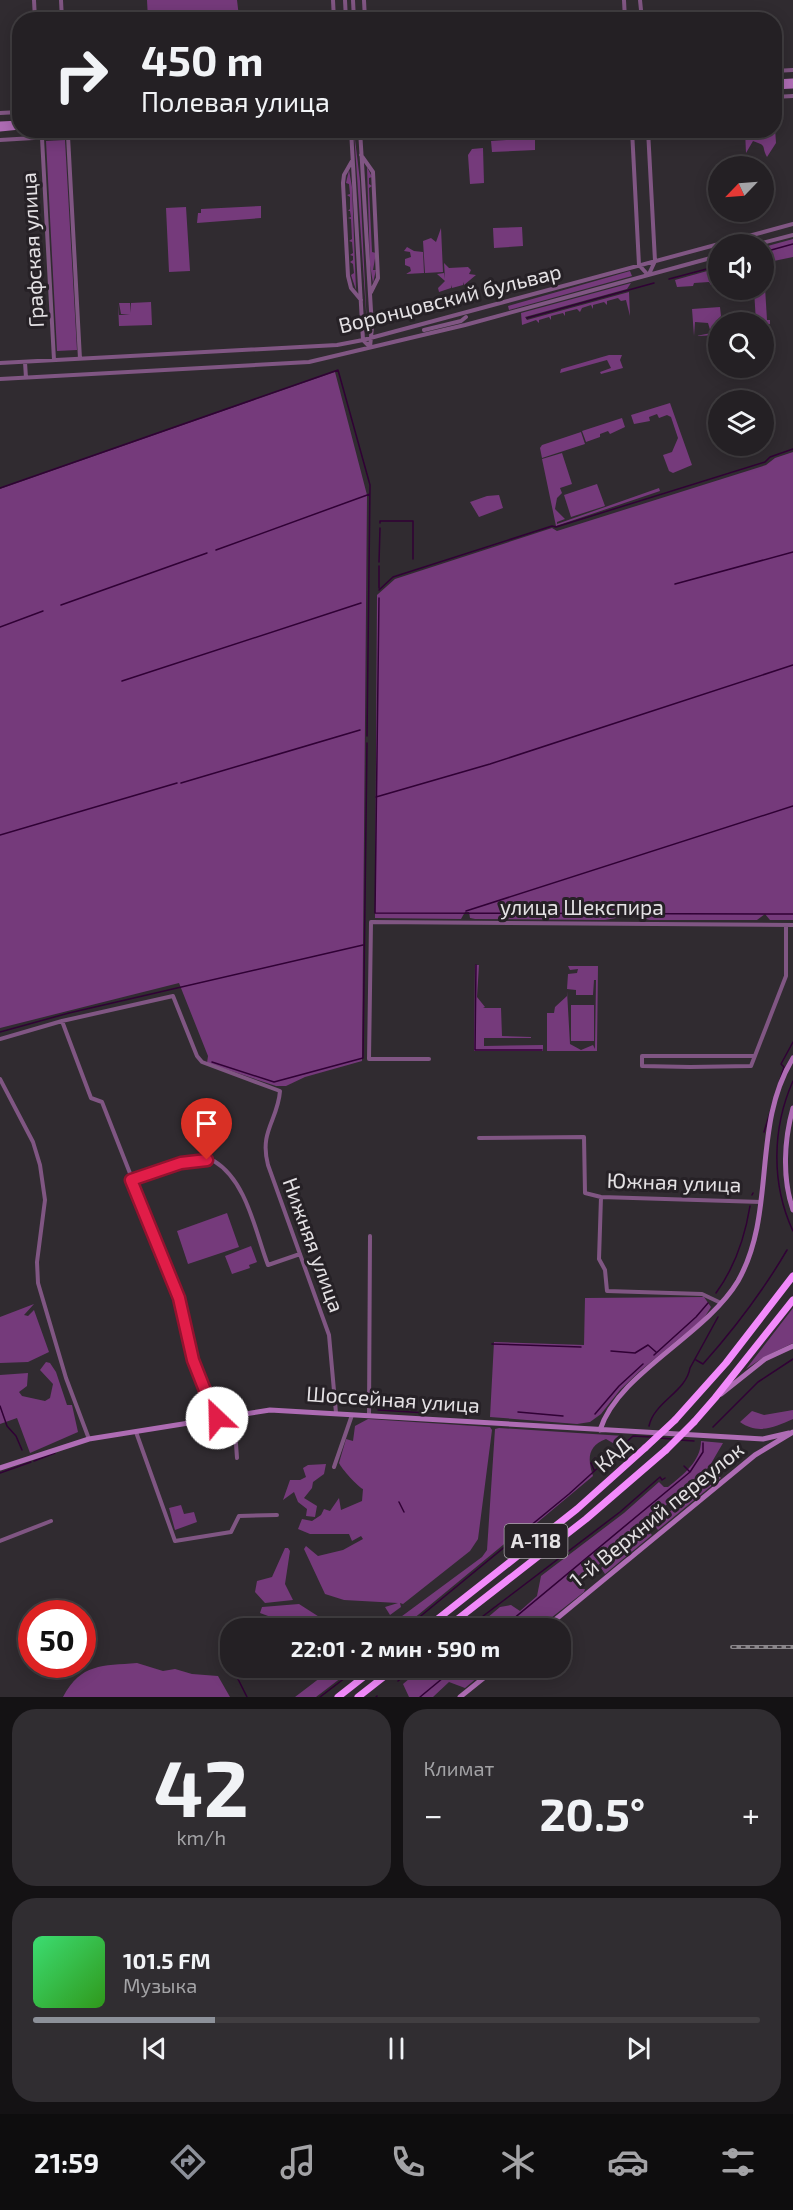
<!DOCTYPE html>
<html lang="ru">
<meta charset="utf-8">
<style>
body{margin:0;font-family:"Exo 2",sans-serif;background:#302d31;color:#f1f3f6;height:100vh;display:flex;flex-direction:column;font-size:22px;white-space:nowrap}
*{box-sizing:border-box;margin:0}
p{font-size:20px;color:#a3a3a6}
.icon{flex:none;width:33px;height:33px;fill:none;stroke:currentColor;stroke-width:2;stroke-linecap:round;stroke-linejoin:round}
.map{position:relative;height:1697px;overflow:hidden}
.panel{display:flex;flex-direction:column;gap:12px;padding:12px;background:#141214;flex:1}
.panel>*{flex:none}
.top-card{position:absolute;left:12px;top:12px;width:770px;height:126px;border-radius:24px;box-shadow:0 3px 15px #0003,0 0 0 2px #413e41;background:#242024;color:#f1f3f6;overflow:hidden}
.needle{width:39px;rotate:245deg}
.buttons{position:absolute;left:708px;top:156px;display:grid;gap:12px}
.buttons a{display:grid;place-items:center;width:66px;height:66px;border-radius:50%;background:#242024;box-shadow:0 3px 15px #0003,0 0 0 2px #413e41;font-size:30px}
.speed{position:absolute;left:18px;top:1600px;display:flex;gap:12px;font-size:30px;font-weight:700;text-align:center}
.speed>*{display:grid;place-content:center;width:78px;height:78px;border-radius:50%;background:#242024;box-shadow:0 3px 15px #0003,0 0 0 2px #413e41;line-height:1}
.speed .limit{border:9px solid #d22;background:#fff;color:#111}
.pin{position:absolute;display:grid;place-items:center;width:51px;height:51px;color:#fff;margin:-62px -26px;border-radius:50% 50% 50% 0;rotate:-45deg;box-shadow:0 0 6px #0007}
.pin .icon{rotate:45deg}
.me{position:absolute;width:66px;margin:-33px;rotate:336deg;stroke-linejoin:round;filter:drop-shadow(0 0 4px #0008)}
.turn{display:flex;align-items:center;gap:21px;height:126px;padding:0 30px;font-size:27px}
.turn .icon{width:78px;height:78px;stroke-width:2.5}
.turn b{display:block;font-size:42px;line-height:51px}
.big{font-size:45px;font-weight:700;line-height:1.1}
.panel .card{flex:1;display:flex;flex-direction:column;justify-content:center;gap:9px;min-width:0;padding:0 21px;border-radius:24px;background:#302d31}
.panel .dial{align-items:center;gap:0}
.dial b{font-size:78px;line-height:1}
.song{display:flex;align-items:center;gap:18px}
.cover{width:72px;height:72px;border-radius:9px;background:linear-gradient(135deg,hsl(140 70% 55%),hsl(110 70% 35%))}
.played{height:6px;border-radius:3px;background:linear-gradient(90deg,#8c9099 25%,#413e41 25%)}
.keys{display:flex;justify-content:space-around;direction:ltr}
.heat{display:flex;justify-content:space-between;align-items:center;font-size:33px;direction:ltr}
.panel .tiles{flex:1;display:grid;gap:12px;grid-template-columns:1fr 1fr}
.card:last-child{grid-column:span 2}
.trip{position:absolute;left:220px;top:1618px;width:351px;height:60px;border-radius:24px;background:#242024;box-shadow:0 3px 15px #0003,0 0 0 2px #413e41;font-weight:700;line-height:60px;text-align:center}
.tab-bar{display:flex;height:96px;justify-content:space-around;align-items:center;background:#0e0d0e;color:#a3a3a6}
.tab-bar .icon{width:42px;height:42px}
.tab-bar .current{color:#8c9099}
.tab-bar b{font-size:27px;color:#f1f3f6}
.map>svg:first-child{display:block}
</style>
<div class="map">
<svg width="793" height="1697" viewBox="0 0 793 1697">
<rect width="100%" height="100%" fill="#302b30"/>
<path fill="#753a7b" d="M147,0H237L239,17L148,19Z
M775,128L776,143L767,157C761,146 768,146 753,141L746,153L745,131L774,130Z
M354,131L360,181L367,327Z
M535,138V150L492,152L491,141Z
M65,140L77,350L57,351L46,141Z
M483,148L484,183L470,184L468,155L472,149Z
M367,167L372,177L369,178V184L372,186L369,188L372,252L376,253L373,270H376L373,283L370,265Z
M349,170L352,187L356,290L351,275L354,273L353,264L350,262L353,260V256L350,255L353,253L352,242L349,241L352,239L351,219L348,218L351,217L350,211H348L350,209V197L347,195L350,194L349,184L346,183Z
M261,206V218L197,223L198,213H201V209Z
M186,207L190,271L169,272L166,208Z
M522,227L523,246L494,248L493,228Z
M441,228L443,272L425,273L423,241L431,238L436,242Z
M793,239V257L764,263V247Z
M407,247L414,251L423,252L424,273L406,274L411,271L410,267L405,265V259L411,257L410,252L404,251Z
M444,263L449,268L468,267L471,270L469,274L476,275L464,285L463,282V285L452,288L451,285V288L439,292L438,288L445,281L437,274L444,273L445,279Z
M718,268L716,284L714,279H712L711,285L709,282L694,283L693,286L677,287L675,280Z
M630,271L632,276L509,310L508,306Z
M764,271L767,320H770V324L764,326V322H756L754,290H764Z
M631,283L627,289L525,317L527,320L629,292L630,316L626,300L621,301L618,298L607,301V305L604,302L593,305V309L591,305L582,308L580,312L577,309L565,312V316L563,313L551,316V320L549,317L539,320V323L536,320L522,325L521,313Z
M151,302L152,325L119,326L118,304L119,315H130L121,314L119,303H130V313L131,303Z
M720,307L721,316L716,321L718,335L696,336L711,333L708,323L695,322L694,336L692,309Z
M609,355H622L620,360L623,368L601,374L600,372L611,368L607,360L560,373L561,369Z
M335,372L367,495L362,1061L305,1077L286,1086H276L207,1063L208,1056L179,983L0,1028V489Z
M670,403L692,465L673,473L669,471L663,455L672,452L678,438L671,417L667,415L659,418L657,414L649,417L650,421L634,424L631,415Z
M622,418L625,427L610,434L608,431L600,434V437L586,442L582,431Z
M581,432L585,444L542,458L540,448L542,445Z
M793,452V920H770L765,914L757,920H650L633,916H617L616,918L605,920L475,919L470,918L469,912H465L461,919L375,918L377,595L395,579L552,528L557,531L766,465L775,458Z
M562,453L572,484L560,488L562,493L557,498L555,509L565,519L557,522V524L659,488L660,491L556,526L542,459Z
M597,484L605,506L571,517L564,495Z
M499,495L503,508L479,517L470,502L487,496Z
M475,965H479L477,997L485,1007L483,1008H501L502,1036L531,1037V1038H484V1046L543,1045V1051H474Z
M568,966H598L597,1051H547V1013H554L555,1007L567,996V991L570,1044L581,1050L593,1045L595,1049L596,980H594L593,995H576V990L567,989L568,974L577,973L578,969L570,970Z
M571,1005H594V1041H571Z
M227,1213L239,1247L188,1264L177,1231Z
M251,1246L257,1262L249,1265L250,1268L232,1274L225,1256Z
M704,1297L711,1307L704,1318L640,1371L620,1390L601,1414L590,1422L577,1424L490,1417L494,1342L584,1345L585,1298Z
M34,1304L24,1315L28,1316L34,1310L49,1352L28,1362L0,1363V1317Z
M793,1308V1343L764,1357L746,1369Z
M46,1362L50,1363L56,1372L67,1405H72L78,1432L30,1453L17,1418L0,1424V1375L28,1373L27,1386L19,1392L22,1396L45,1401L50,1398L53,1384L40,1370Z
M793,1410V1419C775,1427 758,1435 740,1422L752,1411L764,1415Z
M368,1419L490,1427L492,1430L478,1539L470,1551L403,1604L400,1603L401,1607L390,1615L385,1607L398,1603L344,1600L325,1594L304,1549L306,1546L318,1556L343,1550L363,1539L361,1536L352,1541L349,1534H310L298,1529L302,1519L312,1521L321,1515L324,1509L330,1511L339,1498L341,1510L362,1501L363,1489C358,1487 341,1468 339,1463L346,1439L353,1441L355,1426Z
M499,1428L624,1436L618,1446L606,1439C588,1446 587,1458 593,1476L514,1542L509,1540L407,1624L398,1628L394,1622L482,1557L487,1550L495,1429Z
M701,1441L723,1443L709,1467L597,1566L581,1573L577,1583L581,1589H585L584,1592L537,1629L528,1625L520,1629H474L500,1607L511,1605L520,1611L537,1596L541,1576L624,1513L659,1482L664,1487H668C683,1475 701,1461 701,1441Z
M326,1464L324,1474L313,1482L312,1488L304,1498L317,1506L315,1517L306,1516L307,1509L298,1502L294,1492L283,1500L290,1480H300L306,1477L303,1468L308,1465Z
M716,1473L721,1478L658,1530L654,1525Z
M181,1505L184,1514L194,1512L197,1522L175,1530L169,1508Z
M648,1531L652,1535L605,1574L601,1568Z
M285,1548H288L290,1551L285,1584L293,1600L265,1603L255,1592L257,1581L272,1577Z
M299,1604L324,1620V1627L287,1623L260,1613L262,1607Z
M137,1663L163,1671L175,1669L192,1674L218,1676L230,1697H63C81,1663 102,1666 137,1663Z
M333,1668H354L316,1697H295Z
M422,1668H489L465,1688L449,1682L433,1697H409L403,1684Z"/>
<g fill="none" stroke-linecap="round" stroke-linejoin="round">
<path stroke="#300135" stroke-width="1.5" d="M764,252L793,244
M669,279L718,266
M527,318L654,283
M0,488L338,370L370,485L367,736
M380,523V521H413V559
M216,550L370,494
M379,562L380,528
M675,584L793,552
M379,588V566
M379,590L393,577L552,526L556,527L765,462L770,457L793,449
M379,598L375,913L793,914
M61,605L207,553
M0,627L43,611
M122,681L361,603
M181,783L360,730
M376,797L490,764L793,665
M0,835L177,783
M466,911L793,806
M476,965L475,1050H542
M0,1032L69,1013L363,945
M212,1062L274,1082L363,1058L367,743
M793,1081C772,1128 771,1184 793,1231
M764,1132L784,1067L781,1064L793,1042
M752,1195L753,1193
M716,1293C735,1267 745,1237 750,1206
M492,1344L581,1347
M611,1351L635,1353L648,1345L656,1352
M654,1355L696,1317L708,1303
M696,1360L703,1364C735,1328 763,1291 787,1250
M0,1406L7,1426L16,1436L22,1450
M378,1410L427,1413
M518,1412L563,1416
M595,1414L619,1386L643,1364
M649,1426C654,1402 686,1392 690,1368L718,1317
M713,1427L758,1382L793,1359
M659,1438L672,1439
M680,1440L694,1441
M34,1461L55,1453
M684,1466L690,1472
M594,1470L591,1463L595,1458
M0,1473L31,1462
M399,1502L404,1512
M262,1622L289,1629
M405,1629L569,1494L633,1436L651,1437
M466,1629L620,1512L660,1477L662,1480L665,1478
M501,1629L690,1472L703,1452V1443
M237,1668L234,1671L247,1697
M398,1681L415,1668
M320,1697L358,1668
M376,1697L377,1696
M420,1697L455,1668"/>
<path stroke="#805683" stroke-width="4" d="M34,0L35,20
M61,0L62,20
M333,0L334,20
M345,0L346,20
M353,0L354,20
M364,0L365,20
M624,0L625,20
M640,0L642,20
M774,71L793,70
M774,97L793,96
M0,113L20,112
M351,130L363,340L370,347
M360,130L372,327L370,347
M632,130L639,265L648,275
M648,130L655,261L649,274
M68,136L80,359
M42,138L54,360
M0,140L167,130
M361,155L373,172L378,278L371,292
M352,161L344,175L343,183L348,276L351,288L361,300
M758,244L793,235
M424,330L461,321L466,317
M25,362L26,378
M0,363L337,345L363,340L793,224
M0,379L309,362L465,325L718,256
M62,1021L91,1098L102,1102L179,1298L193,1361L208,1398L213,1419
M0,1039L62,1021L173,996L197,1056L202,1062L280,1091C278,1120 259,1131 268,1165L329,1335L336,1413
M754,1056H642V1066L690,1067L751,1066L786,976V925
M429,1059H369L371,922L793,925
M0,1079L33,1142L40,1165L45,1200L37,1262L38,1283L66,1378L89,1439
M479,1138L584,1137L585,1193L601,1197L761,1202
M132,1180L181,1163L214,1161C247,1181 255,1231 268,1265L300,1254
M601,1197L599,1259L605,1270L607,1291L702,1294L721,1303
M369,1415L370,1236
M234,1416L237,1458
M136,1432L175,1541L231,1532L239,1516L277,1515
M334,1467L352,1415
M0,1541L51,1521"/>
<path stroke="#ae6cb4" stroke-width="5" d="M774,82L793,81
M774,87L793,86
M0,124L20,123
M0,129L20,127
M793,1108C784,1140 782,1178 793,1210
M721,1394L765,1359L793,1346
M600,1430C618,1373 705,1336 738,1281C777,1212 751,1126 793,1058
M0,1468L89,1439L270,1410L763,1439L789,1433
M544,1629L755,1455L793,1432
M460,1697L496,1668"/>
<path stroke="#f28afb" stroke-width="7" d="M675,1420L726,1363L793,1276
M694,1422L715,1398L793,1300
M425,1629L577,1509L645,1448
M445,1629L586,1519L666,1450
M338,1697L375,1668
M358,1697L395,1668"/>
<g stroke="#8a868a" stroke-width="4">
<path id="rail" d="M732,1647H793"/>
</g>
<use href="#rail" stroke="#262126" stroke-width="1.5" stroke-dasharray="4.5" stroke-linecap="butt"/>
<path stroke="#f28afb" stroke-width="7" d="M645,1448L675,1420
M666,1450L694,1422"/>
</g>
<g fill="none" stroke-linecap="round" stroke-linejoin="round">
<g stroke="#92132f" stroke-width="15">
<path id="route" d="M207,1160L181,1163L131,1180L179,1298L193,1360L208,1398L213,1419L217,1418"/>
</g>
<use href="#route" stroke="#e11d48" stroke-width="10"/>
</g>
<g text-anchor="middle" stroke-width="6" stroke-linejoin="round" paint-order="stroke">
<rect fill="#262126" stroke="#aba7ab" stroke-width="1.5" x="504.5" y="1524" width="63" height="34" rx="4.5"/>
<g font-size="20" font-weight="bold" fill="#e4e1e4">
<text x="536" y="1548">А-118</text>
</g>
<g font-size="21" fill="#e4e1e4" stroke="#262126">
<text transform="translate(33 250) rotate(-93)" y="7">Графская улица</text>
<text transform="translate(450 299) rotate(-14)" y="7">Воронцовский бульвар</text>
<text x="582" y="915">улица Шекспира</text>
<text transform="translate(674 1183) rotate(2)" y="7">Южная улица</text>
<text transform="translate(313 1245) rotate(70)" y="7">Нижняя улица</text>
<text transform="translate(393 1400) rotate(4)" y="7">Шоссейная улица</text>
<text transform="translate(613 1455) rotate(-42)" y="7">КАД</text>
<text transform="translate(657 1515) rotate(-39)" y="7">1-й Верхний переулок</text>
</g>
</g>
</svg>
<div class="buttons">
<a><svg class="needle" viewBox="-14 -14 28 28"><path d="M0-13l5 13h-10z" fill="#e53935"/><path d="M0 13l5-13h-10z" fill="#a3a3a6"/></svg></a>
<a><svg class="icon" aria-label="sound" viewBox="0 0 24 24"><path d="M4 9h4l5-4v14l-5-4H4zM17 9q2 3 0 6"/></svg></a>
<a><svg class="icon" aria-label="search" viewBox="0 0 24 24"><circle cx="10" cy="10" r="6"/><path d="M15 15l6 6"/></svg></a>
<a><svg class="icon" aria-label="layers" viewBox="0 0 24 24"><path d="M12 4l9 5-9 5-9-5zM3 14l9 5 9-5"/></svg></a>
</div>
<div class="speed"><div class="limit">50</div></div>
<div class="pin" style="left:207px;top:1160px;background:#d93025"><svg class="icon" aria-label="arrive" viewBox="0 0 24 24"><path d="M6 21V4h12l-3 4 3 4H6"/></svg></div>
<svg class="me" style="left:217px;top:1418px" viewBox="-20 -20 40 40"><circle r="19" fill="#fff"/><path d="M0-13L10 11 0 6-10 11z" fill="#e11d48"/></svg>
<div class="trip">22:01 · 2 мин · 590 m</div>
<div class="top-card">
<div class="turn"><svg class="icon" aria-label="right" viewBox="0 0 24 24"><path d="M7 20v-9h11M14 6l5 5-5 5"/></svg><div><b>450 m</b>Полевая улица</div></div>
</div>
</div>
<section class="panel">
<div class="tiles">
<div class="card dial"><b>42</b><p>km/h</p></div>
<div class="card"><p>Климат</p>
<div class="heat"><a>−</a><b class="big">20.5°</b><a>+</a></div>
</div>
<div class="card">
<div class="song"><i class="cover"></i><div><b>101.5 FM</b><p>Музыка</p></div></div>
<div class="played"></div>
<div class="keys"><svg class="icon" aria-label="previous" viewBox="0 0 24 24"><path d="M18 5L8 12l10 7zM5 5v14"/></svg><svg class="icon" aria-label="pause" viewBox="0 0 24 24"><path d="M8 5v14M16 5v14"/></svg><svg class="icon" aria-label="next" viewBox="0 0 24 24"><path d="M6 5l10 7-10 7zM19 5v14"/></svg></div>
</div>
</div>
</section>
<nav class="tab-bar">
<b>21:59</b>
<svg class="icon current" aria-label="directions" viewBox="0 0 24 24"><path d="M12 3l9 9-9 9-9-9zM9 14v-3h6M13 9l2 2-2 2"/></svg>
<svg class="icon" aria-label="music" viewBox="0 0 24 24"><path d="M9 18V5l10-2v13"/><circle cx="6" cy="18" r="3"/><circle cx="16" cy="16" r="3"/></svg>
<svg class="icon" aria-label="phone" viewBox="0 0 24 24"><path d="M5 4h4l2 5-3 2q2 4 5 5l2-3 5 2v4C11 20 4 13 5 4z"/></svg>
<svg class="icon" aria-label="climate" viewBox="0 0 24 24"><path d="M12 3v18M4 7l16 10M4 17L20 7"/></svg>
<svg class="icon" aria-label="car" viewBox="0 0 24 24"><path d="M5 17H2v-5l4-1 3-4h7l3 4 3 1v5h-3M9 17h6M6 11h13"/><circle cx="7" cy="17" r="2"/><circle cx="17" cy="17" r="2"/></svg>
<svg class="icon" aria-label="filters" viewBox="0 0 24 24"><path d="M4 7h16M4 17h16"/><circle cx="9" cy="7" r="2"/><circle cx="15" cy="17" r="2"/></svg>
</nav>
